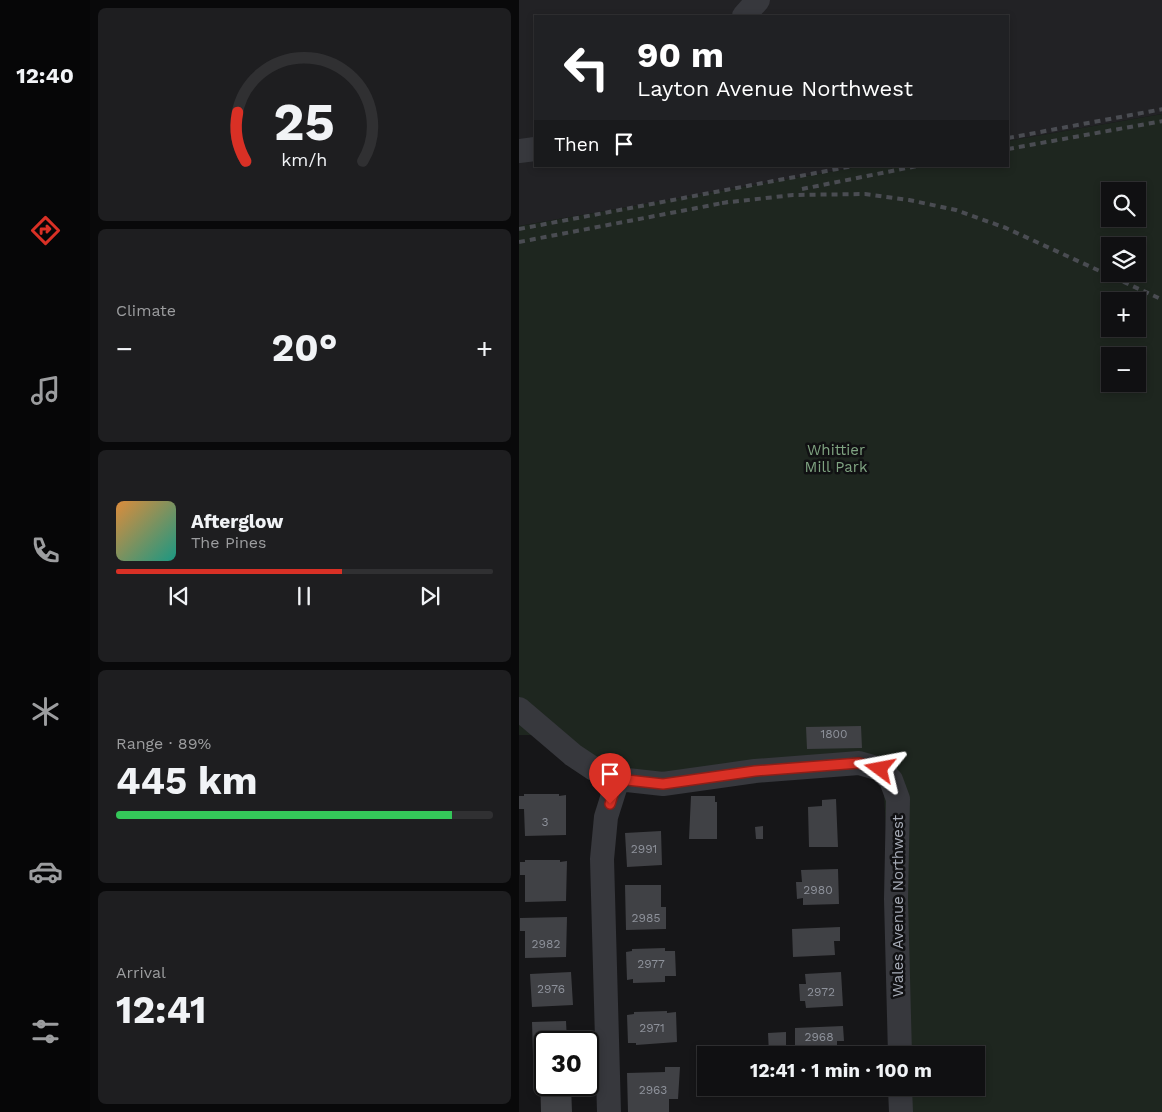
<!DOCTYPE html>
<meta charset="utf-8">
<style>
body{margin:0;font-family:"Work Sans",sans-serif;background:#1e1e20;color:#f1f3f6;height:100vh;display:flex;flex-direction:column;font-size:19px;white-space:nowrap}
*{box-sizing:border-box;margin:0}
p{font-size:16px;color:#9c9d9f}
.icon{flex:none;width:28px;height:28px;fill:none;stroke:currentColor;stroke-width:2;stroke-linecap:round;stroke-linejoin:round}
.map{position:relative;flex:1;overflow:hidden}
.drawer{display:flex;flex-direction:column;gap:8px;padding:8px;background:#09090a;width:429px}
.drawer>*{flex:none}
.hud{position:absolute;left:15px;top:15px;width:475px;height:152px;border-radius:0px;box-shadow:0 2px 8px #0003,0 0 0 1px #303032;background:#202124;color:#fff;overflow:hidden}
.fabs{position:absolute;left:582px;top:182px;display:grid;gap:10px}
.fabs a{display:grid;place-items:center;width:45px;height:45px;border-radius:0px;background:#101012;box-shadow:0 2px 8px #0003,0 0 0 1px #303032;font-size:25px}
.speed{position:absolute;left:15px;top:1031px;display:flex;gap:10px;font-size:25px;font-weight:700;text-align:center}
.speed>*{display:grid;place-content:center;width:65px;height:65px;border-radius:50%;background:#101012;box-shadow:0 2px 8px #0003,0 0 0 1px #303032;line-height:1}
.speed .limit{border:2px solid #111;border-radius:8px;background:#fff;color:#111}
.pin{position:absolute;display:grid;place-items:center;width:42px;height:42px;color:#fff;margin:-51px -21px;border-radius:50% 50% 50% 0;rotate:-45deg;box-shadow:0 0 5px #0007}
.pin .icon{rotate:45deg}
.me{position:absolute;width:55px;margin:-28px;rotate:283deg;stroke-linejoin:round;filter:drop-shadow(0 0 4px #0008)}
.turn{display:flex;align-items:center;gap:18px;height:105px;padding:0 20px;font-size:22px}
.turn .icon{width:65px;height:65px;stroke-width:2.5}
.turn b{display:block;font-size:35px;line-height:42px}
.then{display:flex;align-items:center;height:48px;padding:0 20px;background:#0003;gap:10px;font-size:19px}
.big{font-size:38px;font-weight:700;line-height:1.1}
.drawer .card{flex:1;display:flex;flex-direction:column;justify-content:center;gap:8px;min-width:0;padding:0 18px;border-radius:8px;background:#1e1e20}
.drawer .dial{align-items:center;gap:0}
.dial svg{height:130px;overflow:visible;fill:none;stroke:#303032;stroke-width:7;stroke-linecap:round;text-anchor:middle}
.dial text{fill:#f1f3f6;stroke:none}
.song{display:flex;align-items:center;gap:15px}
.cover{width:60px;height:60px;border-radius:8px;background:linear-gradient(135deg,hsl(30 70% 55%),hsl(170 70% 35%))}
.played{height:5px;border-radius:2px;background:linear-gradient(90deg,#d93025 60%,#303032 60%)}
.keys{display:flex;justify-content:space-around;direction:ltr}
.heat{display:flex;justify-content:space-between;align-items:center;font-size:28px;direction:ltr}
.charge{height:8px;border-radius:4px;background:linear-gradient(90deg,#34c759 89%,#303032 0)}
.trip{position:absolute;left:178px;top:1046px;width:288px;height:50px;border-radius:0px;background:#101012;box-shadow:0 2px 8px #0003,0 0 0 1px #303032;font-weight:700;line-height:50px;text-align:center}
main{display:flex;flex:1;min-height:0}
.tabs{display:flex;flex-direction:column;width:90px;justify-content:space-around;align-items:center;background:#060607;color:#9c9d9f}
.tabs .icon{width:35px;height:35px}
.tabs .current{color:#d93025}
.tabs b{font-size:22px;color:#f1f3f6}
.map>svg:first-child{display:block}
</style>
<main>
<nav class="tabs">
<b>12:40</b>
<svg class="icon current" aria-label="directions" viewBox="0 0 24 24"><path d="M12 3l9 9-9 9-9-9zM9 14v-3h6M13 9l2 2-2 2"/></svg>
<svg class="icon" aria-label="music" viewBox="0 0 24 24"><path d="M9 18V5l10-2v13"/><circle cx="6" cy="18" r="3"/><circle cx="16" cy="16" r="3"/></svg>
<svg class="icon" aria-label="phone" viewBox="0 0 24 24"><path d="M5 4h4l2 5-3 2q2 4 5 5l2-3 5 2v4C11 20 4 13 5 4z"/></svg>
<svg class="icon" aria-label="climate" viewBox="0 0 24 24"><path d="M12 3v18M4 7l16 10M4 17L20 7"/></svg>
<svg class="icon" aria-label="car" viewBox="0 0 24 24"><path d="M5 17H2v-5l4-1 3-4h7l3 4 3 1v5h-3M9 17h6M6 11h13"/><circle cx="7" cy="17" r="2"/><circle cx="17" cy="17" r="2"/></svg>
<svg class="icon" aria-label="filters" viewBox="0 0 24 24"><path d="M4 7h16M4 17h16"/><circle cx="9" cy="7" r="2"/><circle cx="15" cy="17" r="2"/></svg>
</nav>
<section class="drawer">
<div class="card dial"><svg viewBox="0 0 100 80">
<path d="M14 69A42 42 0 1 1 86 69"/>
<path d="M14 69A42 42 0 0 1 9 39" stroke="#d93025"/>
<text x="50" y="56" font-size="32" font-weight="700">25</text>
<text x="50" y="72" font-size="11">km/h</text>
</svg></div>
<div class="card"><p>Climate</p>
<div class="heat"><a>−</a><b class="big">20°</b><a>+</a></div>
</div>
<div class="card">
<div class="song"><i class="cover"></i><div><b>Afterglow</b><p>The Pines</p></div></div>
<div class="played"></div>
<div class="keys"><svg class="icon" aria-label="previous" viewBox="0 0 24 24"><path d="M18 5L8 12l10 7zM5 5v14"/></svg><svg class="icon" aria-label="pause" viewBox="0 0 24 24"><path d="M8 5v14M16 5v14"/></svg><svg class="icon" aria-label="next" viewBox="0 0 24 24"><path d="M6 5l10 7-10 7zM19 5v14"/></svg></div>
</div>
<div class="card"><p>Range · 89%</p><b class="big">445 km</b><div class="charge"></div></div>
<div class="card"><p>Arrival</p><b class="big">12:41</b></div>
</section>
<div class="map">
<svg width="644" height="1112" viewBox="0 0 644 1112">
<rect width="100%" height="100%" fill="#161618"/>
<path fill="#222225" d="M0,0H643V114L489,141V16H16V166H344L0,226Z"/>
<path fill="#1e261f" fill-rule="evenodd" d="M643,114V1112H381L380,1088H456V1055H379L364,774L99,779L31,735H0V226L344,166H489V141ZM591,191H619V219H591ZM591,246H619V274H591ZM591,301H619V329H591ZM591,356H619V384H591Z"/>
<path fill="#404145" d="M342,726L343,748L288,749L287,727Z
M5,794H40V796L47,795V835L6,836L5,809H0V796H5Z
M172,796H196V802H198V839H170Z
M317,799L319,847H290L289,807L303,806V800Z
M244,826V839H237L236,827Z
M142,831L143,865L108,867L106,833Z
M6,860H41V862L48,861L47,901L6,902V875H1V862H6Z
M319,869L320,904L284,905V898L278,899L277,882H283L282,870Z
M106,885H142V907H147V929L107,930Z
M48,917L47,957L6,958V931H1V918Z
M321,927V941H315L316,955L274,957L273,929Z
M146,948V951H156L157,976H146V982L114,983V979L108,980L107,952L113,951V949Z
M52,972L54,1005L13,1007L11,974Z
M322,972L324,1006L287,1008L286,1001H281L280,984H287L286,974Z
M148,1011V1013L157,1012L158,1042L117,1045V1043H109L108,1015L115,1014V1012Z
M47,1021L48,1042H26V1055L14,1056L13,1022Z
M324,1026L325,1041H318V1051L250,1054L249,1033L267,1032V1046H276V1028Z
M146,1067H161L159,1099H150V1112H109L108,1073L146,1072Z
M21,1072H26V1085H52L53,1112H22Z"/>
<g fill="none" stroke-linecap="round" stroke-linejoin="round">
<path stroke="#37383d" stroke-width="24" d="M225,16L239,0
M0,151L16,149
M0,709L54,755L75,769L99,779L144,784L236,771L340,763L361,769L372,780L379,799L377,899L381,1055
M381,1088L382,1112
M90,1112L83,859L87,817L99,779"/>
<path stroke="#4a4c52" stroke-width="4" stroke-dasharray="6 5" stroke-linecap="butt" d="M489,138L644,109
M489,149L644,121
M283,189L398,166
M203,203L274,195L346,194L390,200L437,210L487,228L644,300
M0,229L334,166
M0,242L209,202"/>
</g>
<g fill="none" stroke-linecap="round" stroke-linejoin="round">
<g stroke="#8d1f18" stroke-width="12">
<path id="route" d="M91,804L99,779L144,784L236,771L340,763L361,769"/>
</g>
<use href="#route" stroke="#d93025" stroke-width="9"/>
</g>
<g text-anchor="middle" stroke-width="5" stroke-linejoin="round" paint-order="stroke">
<g font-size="12" fill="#8e929b">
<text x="315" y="738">1800</text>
<text x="26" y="826">3</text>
<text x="125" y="853">2991</text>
<text x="299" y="894">2980</text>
<text x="127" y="922">2985</text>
<text x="27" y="948">2982</text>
<text x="132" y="968">2977</text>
<text x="32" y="993">2976</text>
<text x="302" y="996">2972</text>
<text x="133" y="1032">2971</text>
<text x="300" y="1041">2968</text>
<text x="134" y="1094">2963</text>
</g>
<g font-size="15" fill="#7fa381" stroke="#111113">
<text x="317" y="455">Whittier<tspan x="317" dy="17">Mill Park</tspan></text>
</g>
<g font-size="15" fill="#a8adb8" stroke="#111113">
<text transform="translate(379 906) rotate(-90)" y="5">Wales Avenue Northwest</text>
</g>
</g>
</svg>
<div class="fabs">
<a><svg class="icon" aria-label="search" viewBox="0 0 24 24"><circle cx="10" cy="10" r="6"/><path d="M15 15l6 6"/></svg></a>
<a><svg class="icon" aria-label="layers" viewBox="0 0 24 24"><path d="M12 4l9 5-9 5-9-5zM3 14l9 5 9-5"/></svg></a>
<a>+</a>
<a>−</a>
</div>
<div class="speed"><div class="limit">30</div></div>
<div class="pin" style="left:91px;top:804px;background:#d93025"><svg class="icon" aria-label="arrive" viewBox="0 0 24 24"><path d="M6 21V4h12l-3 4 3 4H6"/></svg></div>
<svg class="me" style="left:361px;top:769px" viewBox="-20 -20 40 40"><path d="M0-17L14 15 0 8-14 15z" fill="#d93025" stroke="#fff" stroke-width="4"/></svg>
<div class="trip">12:41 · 1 min · 100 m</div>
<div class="hud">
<div class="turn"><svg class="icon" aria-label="left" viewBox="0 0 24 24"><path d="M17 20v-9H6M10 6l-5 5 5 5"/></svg><div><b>90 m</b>Layton Avenue Northwest</div></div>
<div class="then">Then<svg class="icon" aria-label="arrive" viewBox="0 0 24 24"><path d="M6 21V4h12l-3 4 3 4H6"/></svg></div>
</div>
</div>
</main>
